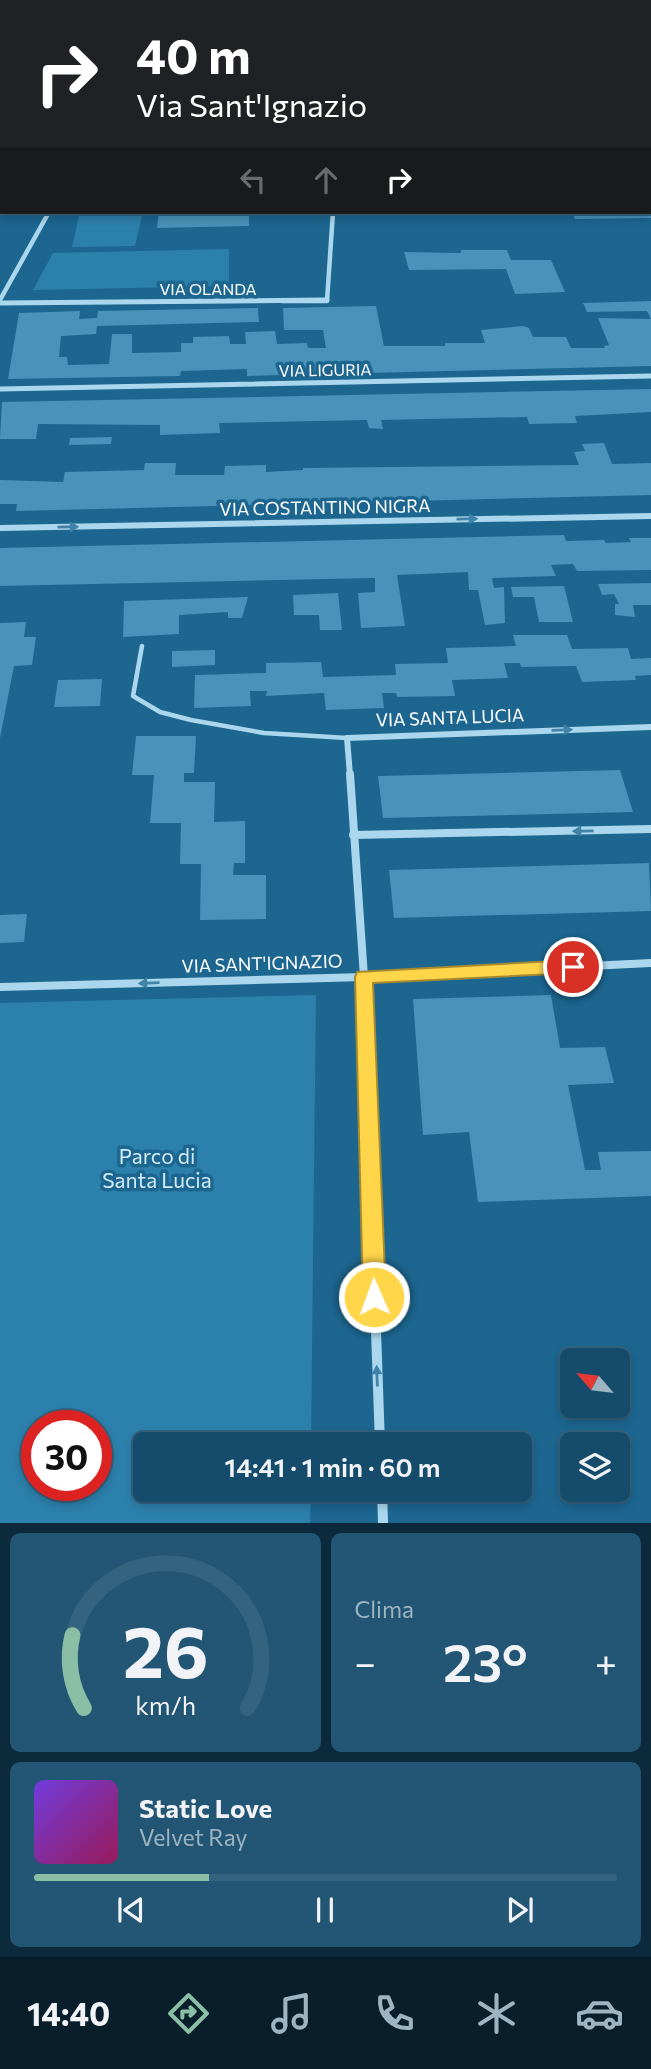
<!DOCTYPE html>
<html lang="it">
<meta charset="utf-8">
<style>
body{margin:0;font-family:Commissioner,sans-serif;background:#225674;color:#f1f3f6;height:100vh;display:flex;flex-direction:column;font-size:26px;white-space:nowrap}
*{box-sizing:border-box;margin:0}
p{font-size:23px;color:#9db4c2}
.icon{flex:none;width:38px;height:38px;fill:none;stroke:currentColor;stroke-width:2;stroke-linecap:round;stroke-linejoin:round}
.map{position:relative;height:1523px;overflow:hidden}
.panel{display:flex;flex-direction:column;gap:10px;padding:10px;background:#0c2a3b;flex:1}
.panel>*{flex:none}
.banner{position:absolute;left:0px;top:0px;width:651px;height:214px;box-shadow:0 4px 10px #0003,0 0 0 2px #34637f;background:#202124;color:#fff;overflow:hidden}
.needle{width:46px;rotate:298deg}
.controls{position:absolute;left:560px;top:1348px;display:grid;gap:14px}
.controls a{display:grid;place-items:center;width:70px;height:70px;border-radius:10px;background:#154c6c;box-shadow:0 4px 10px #0003,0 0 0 2px #34637f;font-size:35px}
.speed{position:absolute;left:21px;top:1410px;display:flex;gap:14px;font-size:35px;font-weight:700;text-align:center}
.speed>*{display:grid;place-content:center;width:91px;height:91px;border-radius:50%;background:#154c6c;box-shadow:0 4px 10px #0003,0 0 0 2px #34637f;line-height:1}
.speed .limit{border:10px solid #d22;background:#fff;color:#111}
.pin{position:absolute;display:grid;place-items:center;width:60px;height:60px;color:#fff;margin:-30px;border:4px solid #fff;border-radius:50%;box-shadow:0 2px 7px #0007}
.me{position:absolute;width:77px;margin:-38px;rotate:358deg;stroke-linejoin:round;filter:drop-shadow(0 0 5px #0008)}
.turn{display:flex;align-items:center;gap:24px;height:147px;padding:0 21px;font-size:32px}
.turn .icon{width:91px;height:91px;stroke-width:2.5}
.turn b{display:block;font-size:49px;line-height:60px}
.lanes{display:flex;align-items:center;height:66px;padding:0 21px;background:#0003;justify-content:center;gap:35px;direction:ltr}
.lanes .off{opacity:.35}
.big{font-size:52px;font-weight:600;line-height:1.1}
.panel .card{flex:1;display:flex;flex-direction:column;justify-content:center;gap:10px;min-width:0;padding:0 24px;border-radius:10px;background:#225674}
.panel .dial{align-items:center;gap:0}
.dial svg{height:182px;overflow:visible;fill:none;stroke:#34637f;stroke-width:7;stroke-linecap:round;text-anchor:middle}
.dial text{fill:#f1f3f6;stroke:none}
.song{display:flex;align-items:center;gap:21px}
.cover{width:84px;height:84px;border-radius:10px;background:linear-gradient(135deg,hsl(260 70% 55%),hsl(330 70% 35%))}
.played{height:7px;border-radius:4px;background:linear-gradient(90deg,#8abfa5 30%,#34637f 30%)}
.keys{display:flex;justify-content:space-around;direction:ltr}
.heat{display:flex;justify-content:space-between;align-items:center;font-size:38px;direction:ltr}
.panel .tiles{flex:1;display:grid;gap:10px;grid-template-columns:1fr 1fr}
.card:last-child{grid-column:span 2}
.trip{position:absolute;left:133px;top:1432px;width:399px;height:70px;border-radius:10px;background:#154c6c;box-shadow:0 4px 10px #0003,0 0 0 2px #34637f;font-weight:600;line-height:70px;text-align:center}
.tab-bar{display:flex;height:112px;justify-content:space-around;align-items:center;background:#081e2b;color:#9db4c2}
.tab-bar .icon{width:49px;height:49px}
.tab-bar .on{color:#8abfa5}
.tab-bar b{font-size:32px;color:#f1f3f6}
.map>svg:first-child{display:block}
</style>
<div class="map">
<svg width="651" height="1523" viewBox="0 0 651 1523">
<rect width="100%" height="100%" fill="#1c6690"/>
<path fill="#2c80ac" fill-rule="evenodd" d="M80,212H143L135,246L72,247Z
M229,249V286L33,290L53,253Z
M316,995L311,1444H145V1489H311L310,1523H0V1003ZM37,1426H96V1486H37Z"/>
<path fill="#4992b9" d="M159,212H249V226L157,228Z
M572,212H651V218L575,219Z
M461,250H507L511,260H551L565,292L515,294L506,269L409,270L404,252L461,253Z
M651,301V366L247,376V369L181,371L180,376L8,379L19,313L80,311L79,319L97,318L98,311L258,308L259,322L97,326L96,334L61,336L59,357H67L68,365L109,364L112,334H132V353L181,352V343H193V337L229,336L230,344H246L245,332L275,331L277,344L307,343L308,348H326L323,330H284L283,308L376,306L384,346H445V343H485L481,330L523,326L529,328L533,337H566L571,348H605L604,346L609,345L598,318L651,319L647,311L587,312L583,303Z
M651,389V412L575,416L577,423L529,424L527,417L381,420L383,429L369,428L367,420L219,423L220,433L160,435V425L38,424L36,439H0L2,402Z
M112,437L111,444L69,445L70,438Z
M604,443L612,464L651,463V495L16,511L17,504H0V480L63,482L65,472L144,470L145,463H176L175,475H224L225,466L266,465V472L303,470V468L579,465L574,452L585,451L582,444Z
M564,535L566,541L604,540L606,543L631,542L629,538H651V570L577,571L573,564L551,565L556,576L492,578L494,588L504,587L505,623L485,625L478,590H469L468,572L397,575L405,626L361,628L358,593L375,592V578L0,586V548Z
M651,583V605H633L635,617L615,615V604H619L614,594L602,595L598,584Z
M564,586L573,622H539L534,597H513L511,587Z
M338,593L342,630H320L319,615H294L293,595Z
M248,597L242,618H228V612L179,615V634L123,637L124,601Z
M26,622L24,637H36L32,665L14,666L0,738V623Z
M513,635H567L572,649L628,648L631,659L651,658V675L635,676L636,680L582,682L576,666L521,667L520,663H504L508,678L452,680L455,696L397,697L396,693H382L384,708L326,710L324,693L266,696L267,691H250L251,706L194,708L195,675L266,673V663L321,662L323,677L396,675L395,664L448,663L446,648L516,646Z
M215,650V665L172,667V651Z
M102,679L100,706L54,707L58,680Z
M136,736H196L194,773H184V782H215L214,822L245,821V863H234L233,875H266V919L200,920L201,864H180L181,823H150L154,775H132Z
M620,770L633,812L383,818L378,776Z
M649,863L651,911L394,918L389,870Z
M27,914L24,942L0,943V915Z
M551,995L560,1048L605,1047L614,1083L568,1085L585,1170H601L598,1152L651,1151V1196L478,1202L469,1132L423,1135L413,999Z"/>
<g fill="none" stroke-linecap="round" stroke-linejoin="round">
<path stroke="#abd7ee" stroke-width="4.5" d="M142,646L133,696L160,712L191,720L264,733L347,738"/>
<path stroke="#abd7ee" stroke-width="4.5" d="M0,300L49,212
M282,301H327L333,212"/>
<path stroke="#abd7ee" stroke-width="5" d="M0,303L327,300
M0,389L651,376"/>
<path stroke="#abd7ee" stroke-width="6" d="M0,528L651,516
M350,775L347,738L651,727"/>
<path stroke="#abd7ee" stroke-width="8" d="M350,774L364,977L368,1107
M353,835L651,829
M0,987L364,977L651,963"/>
<path stroke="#abd7ee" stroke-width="10" d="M368,1105L380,1444
M382,1489L383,1523"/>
</g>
<defs><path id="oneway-solid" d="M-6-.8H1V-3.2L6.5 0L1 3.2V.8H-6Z" transform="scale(1.75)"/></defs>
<g fill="#4082a8">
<use href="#oneway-solid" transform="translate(467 519) rotate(-1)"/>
<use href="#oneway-solid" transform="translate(68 527) rotate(-1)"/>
<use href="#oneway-solid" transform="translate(562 730) rotate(-2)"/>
<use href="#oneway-solid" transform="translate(583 831) rotate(179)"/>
<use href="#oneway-solid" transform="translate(149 983) rotate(178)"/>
<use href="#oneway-solid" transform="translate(377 1376) rotate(-92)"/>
</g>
<path fill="#ffd54a" stroke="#a68a30" stroke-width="2" d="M573,960L579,962L582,967L579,971L573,973L373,983L386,1297L382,1304L374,1307L367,1304L363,1297L355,977L357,972Z"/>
<g text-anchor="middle" stroke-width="7" stroke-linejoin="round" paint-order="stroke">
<g font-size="16" fill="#fff" stroke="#1c6690">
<text x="208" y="295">VIA OLANDA</text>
<text transform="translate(325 370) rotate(-1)" y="6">VIA LIGURIA</text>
</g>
<g font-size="18" fill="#fff" stroke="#1c6690">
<text transform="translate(325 508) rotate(-1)" y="6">VIA COSTANTINO NIGRA</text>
<text transform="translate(450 718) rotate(-2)" y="6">VIA SANTA LUCIA</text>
<text transform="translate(262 964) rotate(-2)" y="6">VIA SANT'IGNAZIO</text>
</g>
<g font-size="21" fill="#d1ecfa" stroke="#1c6690">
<text x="157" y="1164">Parco di<tspan x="157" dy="24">Santa Lucia</tspan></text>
</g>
</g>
</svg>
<div class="controls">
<a><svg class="needle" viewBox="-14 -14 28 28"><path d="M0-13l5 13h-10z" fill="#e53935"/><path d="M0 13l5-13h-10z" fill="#9db4c2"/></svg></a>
<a><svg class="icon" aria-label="layers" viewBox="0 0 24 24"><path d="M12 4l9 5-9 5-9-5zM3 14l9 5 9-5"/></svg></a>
</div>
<div class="speed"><div class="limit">30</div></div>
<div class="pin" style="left:573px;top:967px;background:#d93025"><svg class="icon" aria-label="arrive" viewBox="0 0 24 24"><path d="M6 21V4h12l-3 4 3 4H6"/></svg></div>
<svg class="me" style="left:374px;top:1297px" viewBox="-20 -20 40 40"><circle r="17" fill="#ffd54a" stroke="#fff" stroke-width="3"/><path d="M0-11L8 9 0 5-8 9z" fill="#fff"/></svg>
<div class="trip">14:41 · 1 min · 60 m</div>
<div class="banner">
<div class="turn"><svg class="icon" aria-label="right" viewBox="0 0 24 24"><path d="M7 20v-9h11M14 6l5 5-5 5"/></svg><div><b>40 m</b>Via Sant'Ignazio</div></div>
<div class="lanes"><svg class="icon off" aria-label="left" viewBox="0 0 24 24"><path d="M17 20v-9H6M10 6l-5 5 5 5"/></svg><svg class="icon off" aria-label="ahead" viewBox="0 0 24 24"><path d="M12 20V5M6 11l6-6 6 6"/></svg><svg class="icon" aria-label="right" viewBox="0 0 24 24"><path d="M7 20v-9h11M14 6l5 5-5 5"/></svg></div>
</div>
</div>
<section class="panel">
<div class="tiles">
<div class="card dial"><svg viewBox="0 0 100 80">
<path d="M14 69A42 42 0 1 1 86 69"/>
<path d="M14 69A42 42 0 0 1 9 37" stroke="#8abfa5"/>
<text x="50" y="56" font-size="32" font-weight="700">26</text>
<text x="50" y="72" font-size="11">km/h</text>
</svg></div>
<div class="card"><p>Clima</p>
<div class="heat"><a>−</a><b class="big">23°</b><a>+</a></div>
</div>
<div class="card">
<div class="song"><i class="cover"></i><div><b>Static Love</b><p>Velvet Ray</p></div></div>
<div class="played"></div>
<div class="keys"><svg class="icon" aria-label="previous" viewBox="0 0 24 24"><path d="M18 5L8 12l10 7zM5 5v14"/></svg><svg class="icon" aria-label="pause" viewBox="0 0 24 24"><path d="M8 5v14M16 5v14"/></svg><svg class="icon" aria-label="next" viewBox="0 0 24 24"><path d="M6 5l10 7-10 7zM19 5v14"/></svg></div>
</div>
</div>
</section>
<nav class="tab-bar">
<b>14:40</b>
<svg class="icon on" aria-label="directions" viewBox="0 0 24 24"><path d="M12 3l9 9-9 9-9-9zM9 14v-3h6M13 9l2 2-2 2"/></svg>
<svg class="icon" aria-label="music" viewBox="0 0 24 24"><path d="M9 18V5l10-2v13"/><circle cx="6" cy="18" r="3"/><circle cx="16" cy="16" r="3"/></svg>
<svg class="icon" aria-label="phone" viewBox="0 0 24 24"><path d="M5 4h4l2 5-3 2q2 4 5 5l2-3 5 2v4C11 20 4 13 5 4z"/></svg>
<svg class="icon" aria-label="climate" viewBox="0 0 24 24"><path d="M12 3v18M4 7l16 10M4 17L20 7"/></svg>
<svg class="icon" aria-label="car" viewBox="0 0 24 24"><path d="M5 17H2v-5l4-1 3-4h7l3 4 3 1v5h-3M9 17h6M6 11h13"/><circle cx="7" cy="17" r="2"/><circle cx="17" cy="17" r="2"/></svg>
</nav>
